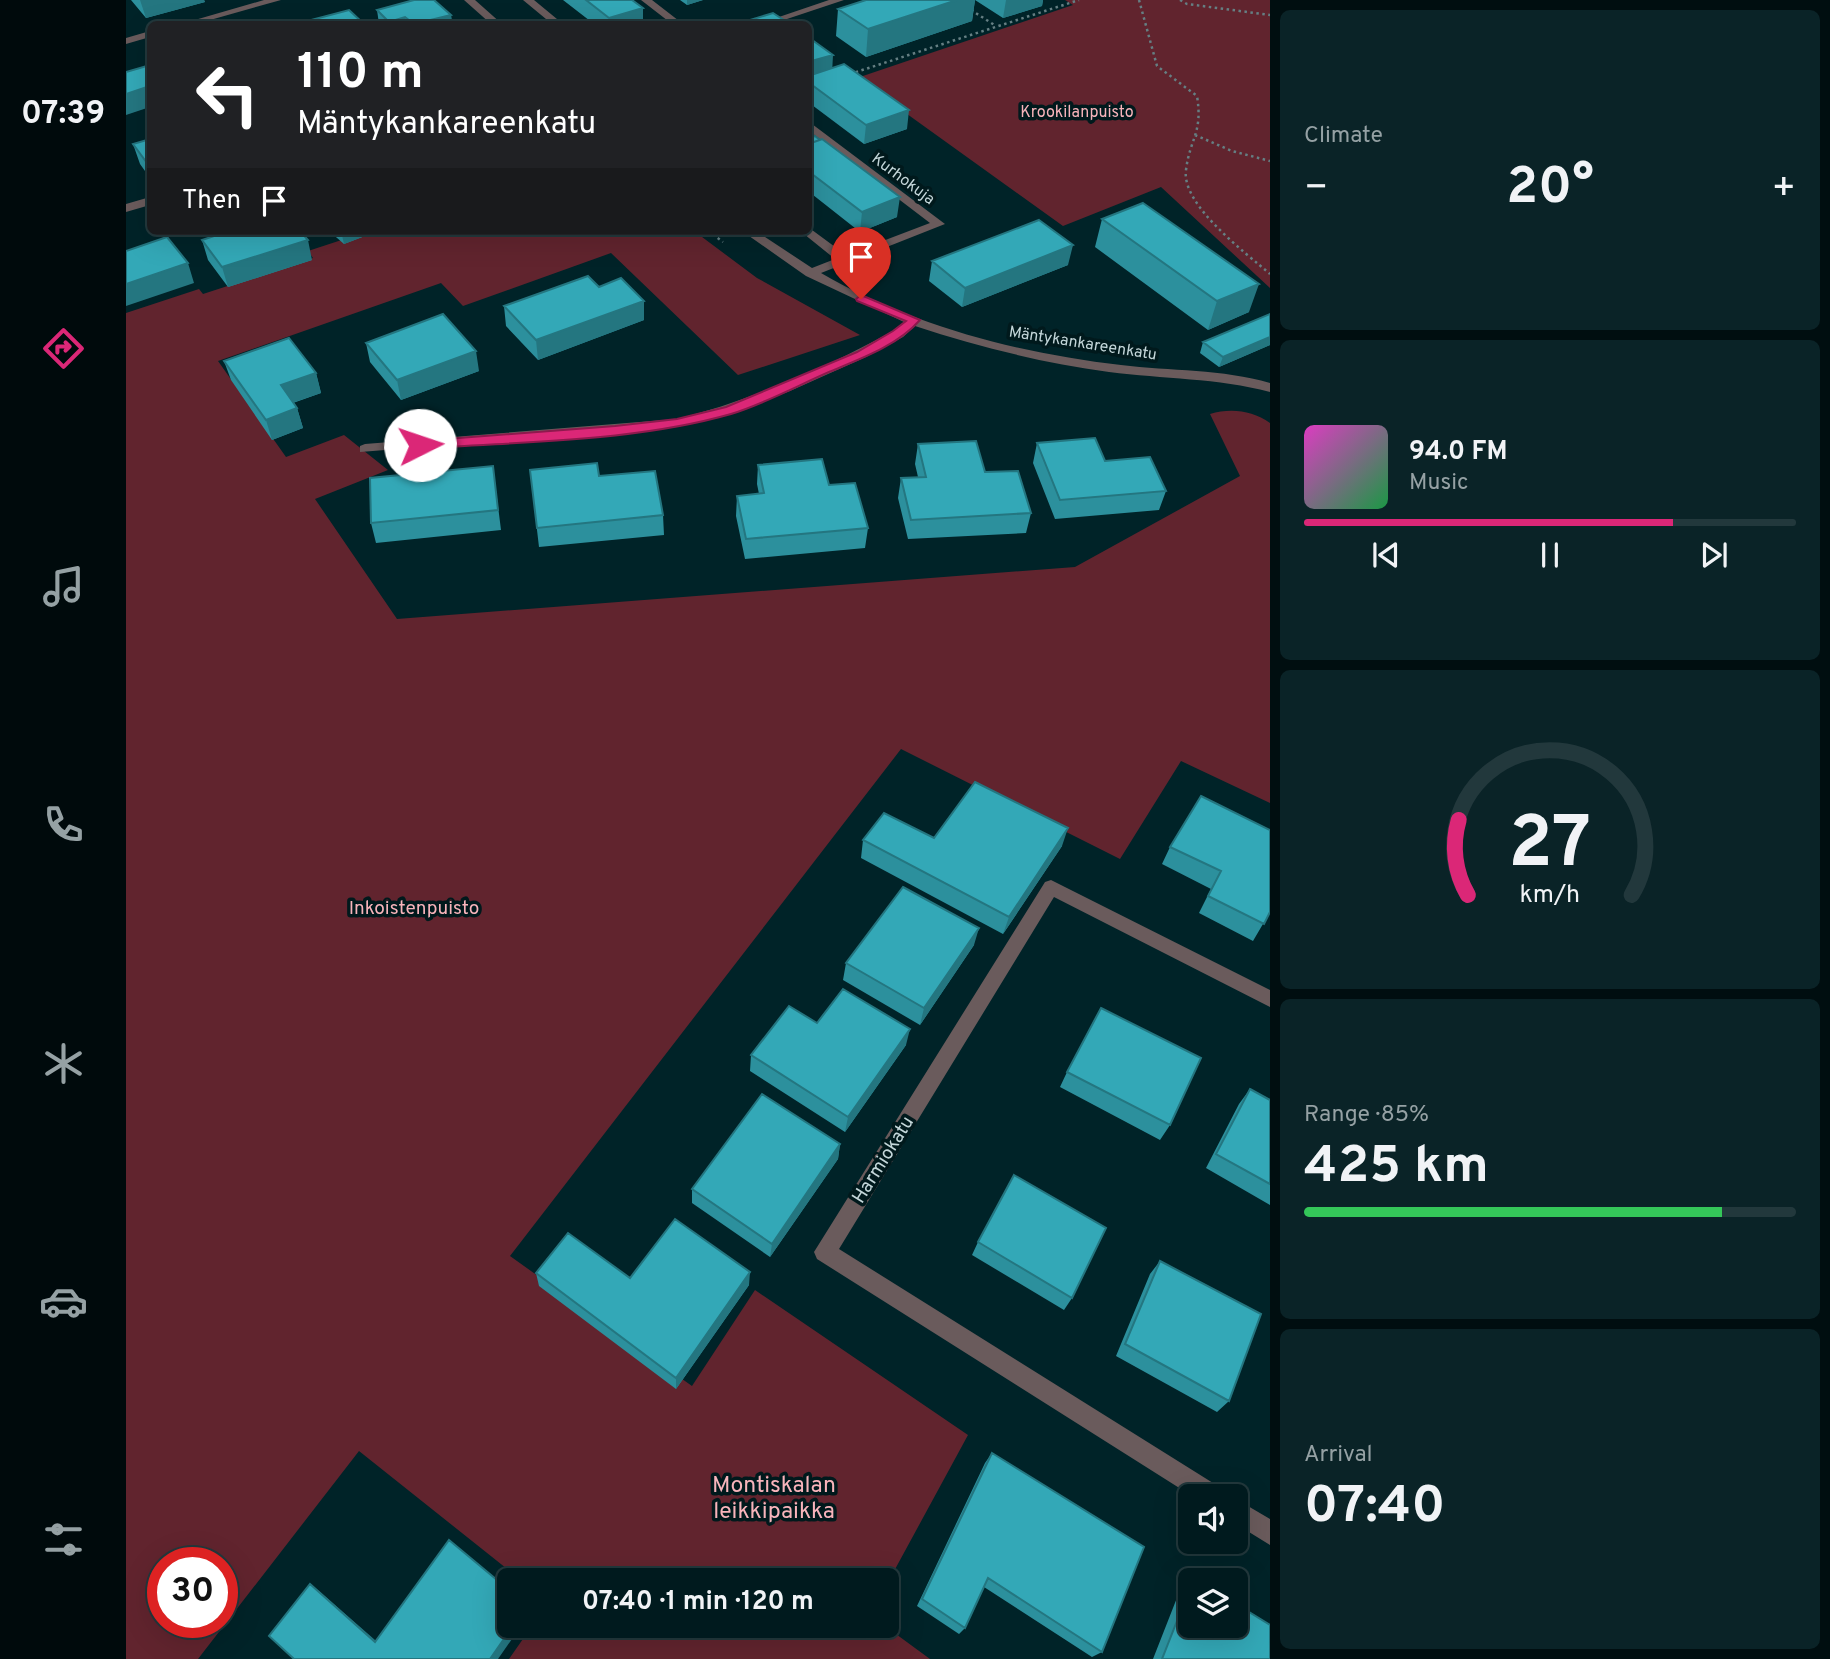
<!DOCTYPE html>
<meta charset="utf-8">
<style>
body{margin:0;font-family:Overpass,sans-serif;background:#0a2327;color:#f1f3f6;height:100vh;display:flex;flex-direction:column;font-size:26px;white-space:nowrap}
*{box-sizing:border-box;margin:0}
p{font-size:23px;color:#95a1a4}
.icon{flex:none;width:38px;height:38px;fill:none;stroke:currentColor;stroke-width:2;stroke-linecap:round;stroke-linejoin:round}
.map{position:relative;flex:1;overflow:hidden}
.sheet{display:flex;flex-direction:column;gap:10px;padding:10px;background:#000e10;width:560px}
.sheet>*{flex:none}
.guide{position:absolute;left:21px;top:21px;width:665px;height:214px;border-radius:10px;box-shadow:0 7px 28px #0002,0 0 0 2px #22383c;background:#202124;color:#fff;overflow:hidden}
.controls{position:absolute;left:1052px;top:1484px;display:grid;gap:14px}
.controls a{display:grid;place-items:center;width:70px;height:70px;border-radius:10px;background:#001a1e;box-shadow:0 7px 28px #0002,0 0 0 2px #22383c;font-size:35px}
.speed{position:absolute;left:21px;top:1547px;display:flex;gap:14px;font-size:35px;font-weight:700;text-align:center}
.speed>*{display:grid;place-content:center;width:91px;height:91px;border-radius:50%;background:#001a1e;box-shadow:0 7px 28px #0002,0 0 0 2px #22383c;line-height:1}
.speed .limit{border:10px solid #d22;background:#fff;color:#111}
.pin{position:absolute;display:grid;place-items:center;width:60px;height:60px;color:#fff;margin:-72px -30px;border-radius:50% 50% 50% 0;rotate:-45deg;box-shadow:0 0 7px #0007}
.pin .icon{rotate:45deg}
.me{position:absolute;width:77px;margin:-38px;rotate:86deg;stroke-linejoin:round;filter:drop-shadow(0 0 5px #0008)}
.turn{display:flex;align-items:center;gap:24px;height:147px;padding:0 35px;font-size:32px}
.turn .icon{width:91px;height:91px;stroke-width:2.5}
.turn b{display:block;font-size:49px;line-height:60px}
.then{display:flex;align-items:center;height:66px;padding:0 35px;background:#0003;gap:14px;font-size:26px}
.big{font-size:52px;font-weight:700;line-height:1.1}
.sheet .tile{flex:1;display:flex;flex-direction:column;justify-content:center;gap:10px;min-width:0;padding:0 24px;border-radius:10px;background:#0a2327}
.sheet .dial{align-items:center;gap:0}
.dial svg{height:182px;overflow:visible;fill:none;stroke:#22383c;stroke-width:7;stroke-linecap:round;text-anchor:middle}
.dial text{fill:#f1f3f6;stroke:none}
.song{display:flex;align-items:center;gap:21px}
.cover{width:84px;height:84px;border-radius:10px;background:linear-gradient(135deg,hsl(310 70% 55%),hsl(140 70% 35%))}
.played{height:7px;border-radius:4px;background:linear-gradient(90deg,#db2777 75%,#22383c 75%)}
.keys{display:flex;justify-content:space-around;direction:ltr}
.heat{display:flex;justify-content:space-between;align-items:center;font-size:38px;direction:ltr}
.charge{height:10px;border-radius:5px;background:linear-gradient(90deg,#34c759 85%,#22383c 0)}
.trip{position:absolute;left:371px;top:1568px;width:402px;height:70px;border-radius:10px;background:#001a1e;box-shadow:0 7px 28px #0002,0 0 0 2px #22383c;font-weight:700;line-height:70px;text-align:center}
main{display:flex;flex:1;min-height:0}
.tab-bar{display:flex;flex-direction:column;width:126px;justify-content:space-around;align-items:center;background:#000a0c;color:#95a1a4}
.tab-bar .icon{width:49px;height:49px}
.tab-bar .selected{color:#db2777}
.tab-bar b{font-size:32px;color:#f1f3f6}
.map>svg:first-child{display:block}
</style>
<main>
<nav class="tab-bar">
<b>07:39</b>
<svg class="icon selected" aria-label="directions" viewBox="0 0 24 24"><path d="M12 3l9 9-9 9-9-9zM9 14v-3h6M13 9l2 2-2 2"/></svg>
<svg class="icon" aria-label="music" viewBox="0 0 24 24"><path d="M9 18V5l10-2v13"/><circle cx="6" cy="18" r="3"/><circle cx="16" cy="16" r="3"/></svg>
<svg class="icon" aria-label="phone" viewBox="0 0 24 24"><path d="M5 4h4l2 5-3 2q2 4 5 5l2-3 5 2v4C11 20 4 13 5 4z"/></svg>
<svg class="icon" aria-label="climate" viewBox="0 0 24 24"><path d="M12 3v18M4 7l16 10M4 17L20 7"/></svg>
<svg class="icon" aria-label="car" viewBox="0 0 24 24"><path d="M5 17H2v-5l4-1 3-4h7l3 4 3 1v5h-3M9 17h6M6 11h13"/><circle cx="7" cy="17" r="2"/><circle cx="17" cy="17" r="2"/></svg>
<svg class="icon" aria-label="filters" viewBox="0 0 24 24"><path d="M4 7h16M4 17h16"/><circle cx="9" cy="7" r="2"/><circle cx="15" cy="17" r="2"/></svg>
</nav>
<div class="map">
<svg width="1144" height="1659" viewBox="0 0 1144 1659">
<rect width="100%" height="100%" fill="#002328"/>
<path fill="#61242e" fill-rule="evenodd" d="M939,0H1144V288L1035,187L937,226L731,78L947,5Z
M243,231H568L631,278L734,335L612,375L485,253L337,306L315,283L92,361L160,457L218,435L262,470L189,499L271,619L949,567L1114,476L1084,414C1104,408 1126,410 1144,423V803L1055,761L994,859L775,749L384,1256L566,1386L629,1290L842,1435L761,1584V1580H395L233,1451L72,1659H0V313L73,289L77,294L187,258L182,251ZM37,1563H96V1622H37Z
M406,1626H759L804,1659H383Z"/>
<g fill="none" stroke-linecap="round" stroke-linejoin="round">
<path stroke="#657f83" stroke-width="2.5" stroke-dasharray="2.5 3.5" stroke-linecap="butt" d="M1013,0L1031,66L1071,96C1077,133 1064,138 1060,170C1055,205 1120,253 1144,274
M1054,0L1061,4L1144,15
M845,10L870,26
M724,74L953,0
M1069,135L1106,151L1144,161
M582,231L597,242"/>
<path fill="#6a5b5c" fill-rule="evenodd" d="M138,0H155L70,24H55Z
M338,0H349L376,24H365Z
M397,0H408L437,24H426Z
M515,0H526L557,24H546Z
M703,0H718L646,24H632Z
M24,31V37L0,44V38Z
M682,121L819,224L695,273C786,326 892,353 995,365C1044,371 1097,369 1144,383V392C1092,378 1037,379 983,372C917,363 853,347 789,326L777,337L740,357L664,391L608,413L551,427L234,452V446L239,444L551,419C627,400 699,368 767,331L778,322L680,276L616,231H630L686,268L709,259L678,234L676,231H682V227L720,255L804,223L682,130Z
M24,197V205L0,212V204Z
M925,880L1144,990V1007L928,897L713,1249L1095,1488L1099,1496H1066L691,1259L688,1252L919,882Z
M1110,1499L1144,1519V1545L1110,1524Z"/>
</g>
<path fill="#2c909d" d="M5,0H78L79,2L20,18Z
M437,0H506L517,8V24H539H468Z
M554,0H577L561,5Z
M740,0H917L916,6L877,18L849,0L846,21L740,57L710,36L712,9Z
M251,10L325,15L326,24H263V22V24H253Z
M682,37L706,68L781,129L738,144L682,102Z
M24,139V178L14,164L7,144Z
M682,139L771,217L734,232L682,191Z
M976,219L1123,312L1082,330L969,247Z
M203,231H252L218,244Z
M76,240L186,260L102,287L82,260Z
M806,261L942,265L836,307L803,281Z
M473,287L518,320L412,360L380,326L378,306Z
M1144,314V345L1093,367L1074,353L1077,342Z
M240,343L353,371L275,400L244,362Z
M98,361L190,373L195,393L167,403L171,408L177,428L146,440L105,380Z
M911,443L1040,491L1033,510L929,519L907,463Z
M792,444L905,513L900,533L782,539L772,498L775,478L792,477L789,464Z
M632,465L703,485L742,528L739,548L619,559L610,516L611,496L633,494L631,484Z
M367,466L375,530L250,543L245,523Z
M404,470L473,476L537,515L538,535L413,547Z
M1075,796L1144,912L1127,941L1073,913L1085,889L1036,864L1044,847Z
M808,838L936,846L877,934L735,858L737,840Z
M848,945L794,1025L717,980L720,963Z
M780,1045L719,1132L624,1071L625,1055Z
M941,1072L1044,1125L1034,1140L934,1087Z
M1124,1089L1144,1100V1205L1080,1168L1113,1104Z
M714,1144L712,1159L644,1257L566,1203V1189Z
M852,1242L946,1298L938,1310L846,1255Z
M1034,1261L1103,1401L1091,1412L990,1356L1024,1274Z
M410,1273L504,1278L623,1285L550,1389L413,1286Z
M866,1453L976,1652L966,1657L858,1587L839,1628L833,1634L791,1606L859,1463Z
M1068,1578L1072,1580H1064V1626L1144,1659H1027L1056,1585Z"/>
<path fill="#247680" d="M14,0H78L79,2L20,18Z
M561,0H577L561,5Z
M831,0H849L846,21L740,57L742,29Z
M880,0H917L916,6L877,18Z
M517,8V24H484L483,18Z
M325,15L326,24H291Z
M279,17L281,24H263V22Z
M707,55L706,74L682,81V62Z
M24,86V107L0,115V94Z
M783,110L781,129L738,144L740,125Z
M774,197L771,217L734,232L736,212Z
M215,231H252L218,244Z
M182,240L186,260L102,287L96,267Z
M947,245L942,265L836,307L839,288Z
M62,263L68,283L0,306V284Z
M1133,284L1123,312L1082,330L1091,301Z
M518,301V320L412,360L410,340Z
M1144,337V345L1093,367L1097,357Z
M350,351L353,371L275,400L271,380Z
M190,373L195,393L160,405L155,385Z
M171,408L177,428L146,440L140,420Z
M942,828L936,846L877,934L883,917Z
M853,928L848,945L794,1025L798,1008Z
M784,1029L780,1045L719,1132L722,1117Z
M714,1144L712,1159L644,1257L646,1244Z
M624,1272L623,1285L550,1389V1378Z
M184,1584L193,1591L257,1647L249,1642Z
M387,1626H395L372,1659H364Z"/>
<path fill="#33a8b7" stroke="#247680" stroke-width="2" d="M288,0H308L325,15L288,24L279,17L263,22L251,10Z
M460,0H506L517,8L483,18Z
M740,0H831L742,29L712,9Z
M223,10L238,24H170Z
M647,13L664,24H611Z
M532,20L539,24H516Z
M682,37L707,55L682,62Z
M718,64L783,110L740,125L682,82V76Z
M24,65V86L0,94V72Z
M689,136L694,140L682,144V139Z
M24,139V167L7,144Z
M696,139L774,197L736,212L682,171V144Z
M1017,203L1133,284L1091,301L976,219Z
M913,220L947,245L839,288L806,261Z
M103,231H174L182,240L96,267L76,240Z
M41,237L62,263L0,284V251Z
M462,276L473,287L495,278L518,301L410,340L378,306Z
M317,314L350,351L271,380L240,343Z
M1144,314V337L1097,357L1077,342Z
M163,338L190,373L155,385L171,408L140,420L98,361Z
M969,438L979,461L1024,457L1040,491L934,500L911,443Z
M850,441L859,472L892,471L905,513L785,520L775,478L800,477L792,444Z
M696,459L703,485L729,483L742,528L620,539L611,496L638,493L632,465Z
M471,463L473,476L529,471L537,515L411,528L404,470Z
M367,466L372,510L245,523L244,478Z
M849,782L942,828L883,917L737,840L758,813L808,838Z
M1075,796L1144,830V912L1138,924L1082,896L1095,871L1044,847Z
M777,887L853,928L798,1008L720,963Z
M717,989L784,1029L722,1117L625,1055L663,1006L691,1023Z
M975,1008L1075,1058L1044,1125L941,1072Z
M1124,1089L1144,1100V1184L1090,1154Z
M636,1094L714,1144L646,1244L566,1189Z
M888,1175L980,1228L946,1298L852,1242Z
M549,1219L624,1272L550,1378L410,1273L442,1233L504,1278Z
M1034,1261L1135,1314L1103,1401L999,1344Z
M866,1453L1018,1547L976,1652L862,1578L839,1628L796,1599Z
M323,1540L383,1590V1626H387L364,1659H168L143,1636L184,1584L249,1642Z
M1064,1588V1626H1110V1604L1144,1625V1659H1036Z"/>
<path fill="#db2777" stroke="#8e194d" stroke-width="2" d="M735,295L794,320C771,346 734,359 703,372C671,386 638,404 605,414C507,442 396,441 294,449L288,445L294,441L489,426L551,419L600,407L731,352L767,331L780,321L731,301L730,299Z"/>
<g text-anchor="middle" stroke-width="7" stroke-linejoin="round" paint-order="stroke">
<g font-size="16" fill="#f8b4bb" stroke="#00191c">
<text x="951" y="117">Krookilanpuisto</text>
</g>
<g font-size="16" fill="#c3d6d9" stroke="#00191c">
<text transform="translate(778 178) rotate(37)" y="6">Kurhokuja</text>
<text transform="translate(957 342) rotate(9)" y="6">Mäntykankareenkatu</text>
</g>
<g font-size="19" fill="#f8b4bb" stroke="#00191c">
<text x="288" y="914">Inkoistenpuisto</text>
</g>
<g font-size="19" fill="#c3d6d9" stroke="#00191c">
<text transform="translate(756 1159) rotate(-58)" y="7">Harmiokatu</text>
</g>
<g font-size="23" fill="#f8b4bb" stroke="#00191c">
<text x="648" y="1492">Montiskalan<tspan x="648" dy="26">leikkipaikka</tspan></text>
</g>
</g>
</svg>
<div class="controls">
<a><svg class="icon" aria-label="sound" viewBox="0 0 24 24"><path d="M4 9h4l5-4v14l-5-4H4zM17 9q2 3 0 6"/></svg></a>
<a><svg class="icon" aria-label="layers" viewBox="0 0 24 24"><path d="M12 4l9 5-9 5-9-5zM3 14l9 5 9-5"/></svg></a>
</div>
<div class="speed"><div class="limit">30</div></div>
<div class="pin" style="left:735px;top:299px;background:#d93025"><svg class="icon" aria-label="arrive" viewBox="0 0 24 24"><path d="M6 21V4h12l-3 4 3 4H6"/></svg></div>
<svg class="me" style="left:294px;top:445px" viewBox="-20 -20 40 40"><circle r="19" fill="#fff"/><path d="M0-13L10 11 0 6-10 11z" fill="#db2777"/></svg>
<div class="trip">07:40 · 1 min · 120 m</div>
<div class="guide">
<div class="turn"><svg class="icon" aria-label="left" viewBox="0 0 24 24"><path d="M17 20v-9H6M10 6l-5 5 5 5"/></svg><div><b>110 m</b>Mäntykankareenkatu</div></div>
<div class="then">Then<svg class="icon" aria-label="arrive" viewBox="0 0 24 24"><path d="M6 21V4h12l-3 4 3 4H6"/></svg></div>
</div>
</div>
<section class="sheet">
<div class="tile"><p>Climate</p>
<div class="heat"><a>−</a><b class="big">20°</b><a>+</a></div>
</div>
<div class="tile">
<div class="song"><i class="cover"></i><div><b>94.0 FM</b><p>Music</p></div></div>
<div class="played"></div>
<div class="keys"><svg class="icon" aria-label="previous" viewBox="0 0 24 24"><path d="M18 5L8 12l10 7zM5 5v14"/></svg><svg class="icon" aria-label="pause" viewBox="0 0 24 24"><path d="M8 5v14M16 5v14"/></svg><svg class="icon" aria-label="next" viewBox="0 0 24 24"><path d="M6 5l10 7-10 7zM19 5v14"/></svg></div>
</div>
<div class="tile dial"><svg viewBox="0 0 100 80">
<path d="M14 69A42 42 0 1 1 86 69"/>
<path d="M14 69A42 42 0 0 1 10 36" stroke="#db2777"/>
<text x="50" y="56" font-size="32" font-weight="700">27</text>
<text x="50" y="72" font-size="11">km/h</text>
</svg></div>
<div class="tile"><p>Range · 85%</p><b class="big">425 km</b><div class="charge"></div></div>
<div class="tile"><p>Arrival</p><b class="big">07:40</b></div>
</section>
</main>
